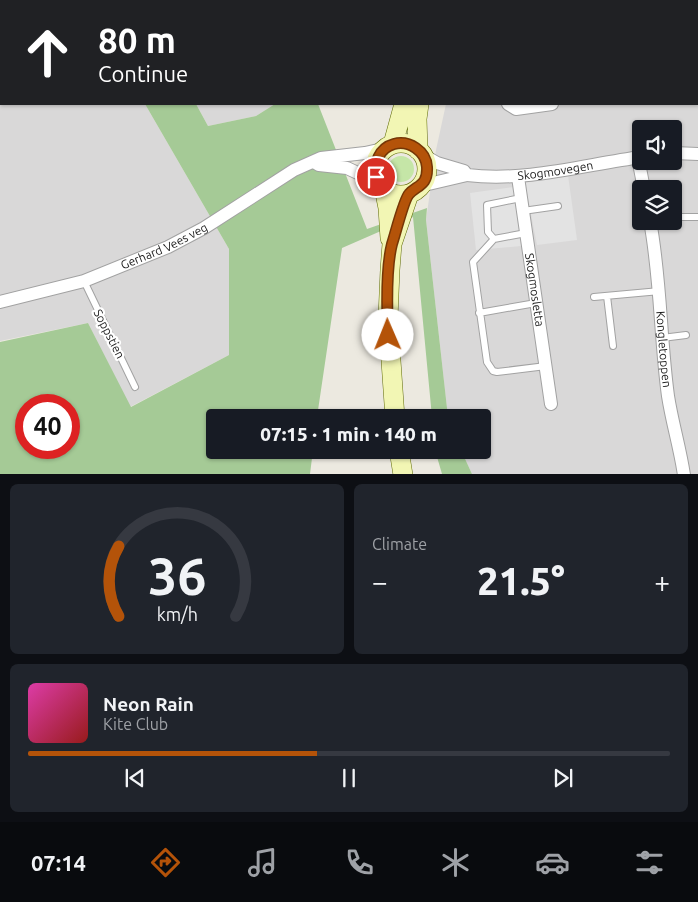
<!DOCTYPE html>
<meta charset="utf-8">
<style>
body{margin:0;font-family:Ubuntu,sans-serif;background:#20242c;color:#f1f3f6;height:100vh;display:flex;flex-direction:column;font-size:19px;white-space:nowrap}
*{box-sizing:border-box;margin:0}
p{font-size:16px;color:#9ea1a6}
.icon{flex:none;width:28px;height:28px;fill:none;stroke:currentColor;stroke-width:2;stroke-linecap:round;stroke-linejoin:round}
.map{position:relative;height:474px;overflow:hidden}
.panel{display:flex;flex-direction:column;gap:10px;padding:10px;background:#0d0f14;flex:1}
.panel>*{flex:none}
.hud{position:absolute;left:0px;top:0px;width:699px;height:105px;box-shadow:0 1px 4px #0004;background:#202124;color:#fff;overflow:hidden}
.fabs{position:absolute;left:632px;top:120px;display:grid;gap:10px}
.fabs a{display:grid;place-items:center;width:50px;height:50px;border-radius:5px;background:#171b24;box-shadow:0 1px 4px #0004;font-size:25px}
.speed{position:absolute;left:15px;top:394px;display:flex;gap:10px;font-size:25px;font-weight:700;text-align:center}
.speed>*{display:grid;place-content:center;width:65px;height:65px;border-radius:50%;background:#171b24;box-shadow:0 1px 4px #0004;line-height:1}
.speed .limit{border:8px solid #d22;background:#fff;color:#111}
.pin{position:absolute;display:grid;place-items:center;width:42px;height:42px;color:#fff;margin:-21px;border:2px solid #fff;border-radius:50%;box-shadow:0 1px 5px #0007}
.me{position:absolute;width:55px;margin:-28px;rotate:359deg;stroke-linejoin:round;filter:drop-shadow(0 0 4px #0008)}
.turn{display:flex;align-items:center;gap:18px;height:105px;padding:0 15px;font-size:22px}
.turn .icon{width:65px;height:65px;stroke-width:2.5}
.turn b{display:block;font-size:35px;line-height:42px}
.big{font-size:38px;font-weight:800;line-height:1.1}
.panel .tile{flex:1;display:flex;flex-direction:column;justify-content:center;gap:8px;min-width:0;padding:0 18px;border-radius:8px;background:#20242c}
.panel .dial{align-items:center;gap:0}
.dial svg{height:130px;overflow:visible;fill:none;stroke:#363941;stroke-width:7;stroke-linecap:round;text-anchor:middle}
.dial text{fill:#f1f3f6;stroke:none}
.song{display:flex;align-items:center;gap:15px}
.cover{width:60px;height:60px;border-radius:8px;background:linear-gradient(135deg,hsl(320 70% 55%),hsl(0 70% 35%))}
.played{height:5px;border-radius:2px;background:linear-gradient(90deg,#b45309 45%,#363941 45%)}
.keys{display:flex;justify-content:space-around;direction:ltr}
.heat{display:flex;justify-content:space-between;align-items:center;font-size:28px;direction:ltr}
.panel .tiles{flex:1;display:grid;gap:10px;grid-template-columns:1fr 1fr}
.tile:last-child{grid-column:span 2}
.trip{position:absolute;left:206px;top:409px;width:285px;height:50px;border-radius:5px;background:#171b24;box-shadow:0 1px 4px #0004;font-weight:800;line-height:50px;text-align:center}
.menu{display:flex;height:80px;justify-content:space-around;align-items:center;background:#090b0e;color:#9ea1a6}
.menu .icon{width:35px;height:35px}
.menu .active{color:#b45309}
.menu b{font-size:22px;color:#f1f3f6}
.map>svg:first-child{display:block}
</style>
<div class="map">
<svg width="698" height="475" viewBox="0 0 698 475">
<rect width="100%" height="100%" fill="#ece9e0"/>
<path fill="#d9d8d8" fill-rule="evenodd" d="M0,0H399L1,1V104H145L229,249V355L130,407L88,323L0,341Z
M463,0H698V474H472L461,450H482V418L448,417L426,220L436,150L446,104H698V1ZM641,129H674V161H641ZM641,189H674V221H641Z
M196,104H275L256,116L208,126Z"/>
<path fill="#c5e6a7" d="M388 169a13 13 0 1 1 26 0a13 13 0 1 1-26 0Z"/>
<path fill="#a5ca96" fill-rule="evenodd" d="M145,104H196L208,126L256,116L275,104H318L367,229L427,208L426,220L448,417H432L413,217L342,248L317,417L215,418V450H313L310,474H0V342L88,323L131,407L229,355V249ZM26,405H69V448H26Z
M435,450H461L472,474H442Z"/>
<path fill="#e3e3e3" d="M568,175L577,240L537,245L525,183Z
M514,187L521,246L476,250L470,193Z"/>
<g fill="none" stroke-linecap="round" stroke-linejoin="round">
<g stroke="#a2a2a2" stroke-width="8">
<path id="lane" d="M211,0L212,1
M342,0V1
M511,0V1
M638,0V1
M521,198L487,205L488,232L494,239L526,233
M523,211L558,206
M674,217H698
M494,239L473,262L487,362L493,371L497,372L546,366
M84,281L135,387
M607,296L613,346
M594,297L660,291
M479,313L536,303
M662,338L686,335"/>
</g>
<g stroke="#a2a2a2" stroke-width="14">
<g id="street">
<path d="M200,0L201,1"/>
<path d="M508,104L516,109L552,104"/>
<path d="M674,153L698,154"/>
<path id="s1" d="M423,155L437,163L464,171L467,175C527,182 583,165 641,157"/>
<path d="M638,158L644,189"/>
<path d="M314,162L319,165L347,168L379,183"/>
<path id="s2" d="M518,177L551,404"/>
<path d="M420,186L467,175"/>
<path id="s3" d="M650,221C661,280 660,337 668,396C672,422 680,448 684,475"/>
<path id="s4" d="M0,302L84,281L168,247L204,228L294,170L321,158L365,153L387,148"/>
</g>
</g>
<g stroke="#5f6b08" stroke-width="20">
<path id="secondary" d="M414,0V1
M429,0V1
M375 169a26 26 0 1 1 52 0a26 26 0 1 1-52 0Z
M393,144L404,104
M418,150L417,119L419,104
M384,188L388,208L390,238
M395,418L388,318L390,270L392,244L409,194
M399,450L403,475"/>
</g>
<use href="#lane" stroke="#fff" stroke-width="6"/>
<use href="#street" stroke="#fff" stroke-width="12"/>
<use href="#secondary" stroke="#f2f6b4" stroke-width="19"/>
</g>
<g fill="none" stroke-linecap="round" stroke-linejoin="round">
<g stroke="#753606" stroke-width="12">
<path id="route" d="M376,177C374,163 379,148 394,144C409,140 426,151 427,167C428,186 417,185 409,194C404,199 395,235 392,244C386,267 387,311 388,335"/>
</g>
<use href="#route" stroke="#b45309" stroke-width="9"/>
</g>
<g text-anchor="middle" stroke-width="4.5" stroke-linejoin="round" paint-order="stroke">
<g font-size="12" fill="#1b1b1b" stroke="#fff">
<text dy="4" stroke="none"><textPath href="#s1" startOffset="138">Skogmovegen</textPath></text>
<text dy="4" stroke="none"><textPath href="#s4" startOffset="174">Gerhard Vees veg</textPath></text>
<text dy="4" stroke="none"><textPath href="#s2" startOffset="114">Skogmosletta</textPath></text>
<text transform="translate(109 334) rotate(63)" y="4">Soppstien</text>
<text dy="4" stroke="none"><textPath href="#s3" startOffset="129">Kongletoppen</textPath></text>
</g>
</g>
</svg>
<div class="fabs">
<a><svg class="icon" aria-label="sound" viewBox="0 0 24 24"><path d="M4 9h4l5-4v14l-5-4H4zM17 9q2 3 0 6"/></svg></a>
<a><svg class="icon" aria-label="layers" viewBox="0 0 24 24"><path d="M12 4l9 5-9 5-9-5zM3 14l9 5 9-5"/></svg></a>
</div>
<div class="speed"><div class="limit">40</div></div>
<div class="pin" style="left:376px;top:177px;background:#d93025"><svg class="icon" aria-label="arrive" viewBox="0 0 24 24"><path d="M6 21V4h12l-3 4 3 4H6"/></svg></div>
<svg class="me" style="left:388px;top:335px" viewBox="-20 -20 40 40"><circle r="19" fill="#fff"/><path d="M0-13L10 11 0 6-10 11z" fill="#b45309"/></svg>
<div class="trip">07:15 · 1 min · 140 m</div>
<div class="hud">
<div class="turn"><svg class="icon" aria-label="ahead" viewBox="0 0 24 24"><path d="M12 20V5M6 11l6-6 6 6"/></svg><div><b>80 m</b>Continue</div></div>
</div>
</div>
<section class="panel">
<div class="tiles">
<div class="tile dial"><svg viewBox="0 0 100 80">
<path d="M14 69A42 42 0 1 1 86 69"/>
<path d="M14 69A42 42 0 0 1 14 26" stroke="#b45309"/>
<text x="50" y="56" font-size="32" font-weight="700">36</text>
<text x="50" y="72" font-size="11">km/h</text>
</svg></div>
<div class="tile"><p>Climate</p>
<div class="heat"><a>−</a><b class="big">21.5°</b><a>+</a></div>
</div>
<div class="tile">
<div class="song"><i class="cover"></i><div><b>Neon Rain</b><p>Kite Club</p></div></div>
<div class="played"></div>
<div class="keys"><svg class="icon" aria-label="previous" viewBox="0 0 24 24"><path d="M18 5L8 12l10 7zM5 5v14"/></svg><svg class="icon" aria-label="pause" viewBox="0 0 24 24"><path d="M8 5v14M16 5v14"/></svg><svg class="icon" aria-label="next" viewBox="0 0 24 24"><path d="M6 5l10 7-10 7zM19 5v14"/></svg></div>
</div>
</div>
</section>
<nav class="menu">
<b>07:14</b>
<svg class="icon active" aria-label="directions" viewBox="0 0 24 24"><path d="M12 3l9 9-9 9-9-9zM9 14v-3h6M13 9l2 2-2 2"/></svg>
<svg class="icon" aria-label="music" viewBox="0 0 24 24"><path d="M9 18V5l10-2v13"/><circle cx="6" cy="18" r="3"/><circle cx="16" cy="16" r="3"/></svg>
<svg class="icon" aria-label="phone" viewBox="0 0 24 24"><path d="M5 4h4l2 5-3 2q2 4 5 5l2-3 5 2v4C11 20 4 13 5 4z"/></svg>
<svg class="icon" aria-label="climate" viewBox="0 0 24 24"><path d="M12 3v18M4 7l16 10M4 17L20 7"/></svg>
<svg class="icon" aria-label="car" viewBox="0 0 24 24"><path d="M5 17H2v-5l4-1 3-4h7l3 4 3 1v5h-3M9 17h6M6 11h13"/><circle cx="7" cy="17" r="2"/><circle cx="17" cy="17" r="2"/></svg>
<svg class="icon" aria-label="filters" viewBox="0 0 24 24"><path d="M4 7h16M4 17h16"/><circle cx="9" cy="7" r="2"/><circle cx="15" cy="17" r="2"/></svg>
</nav>
